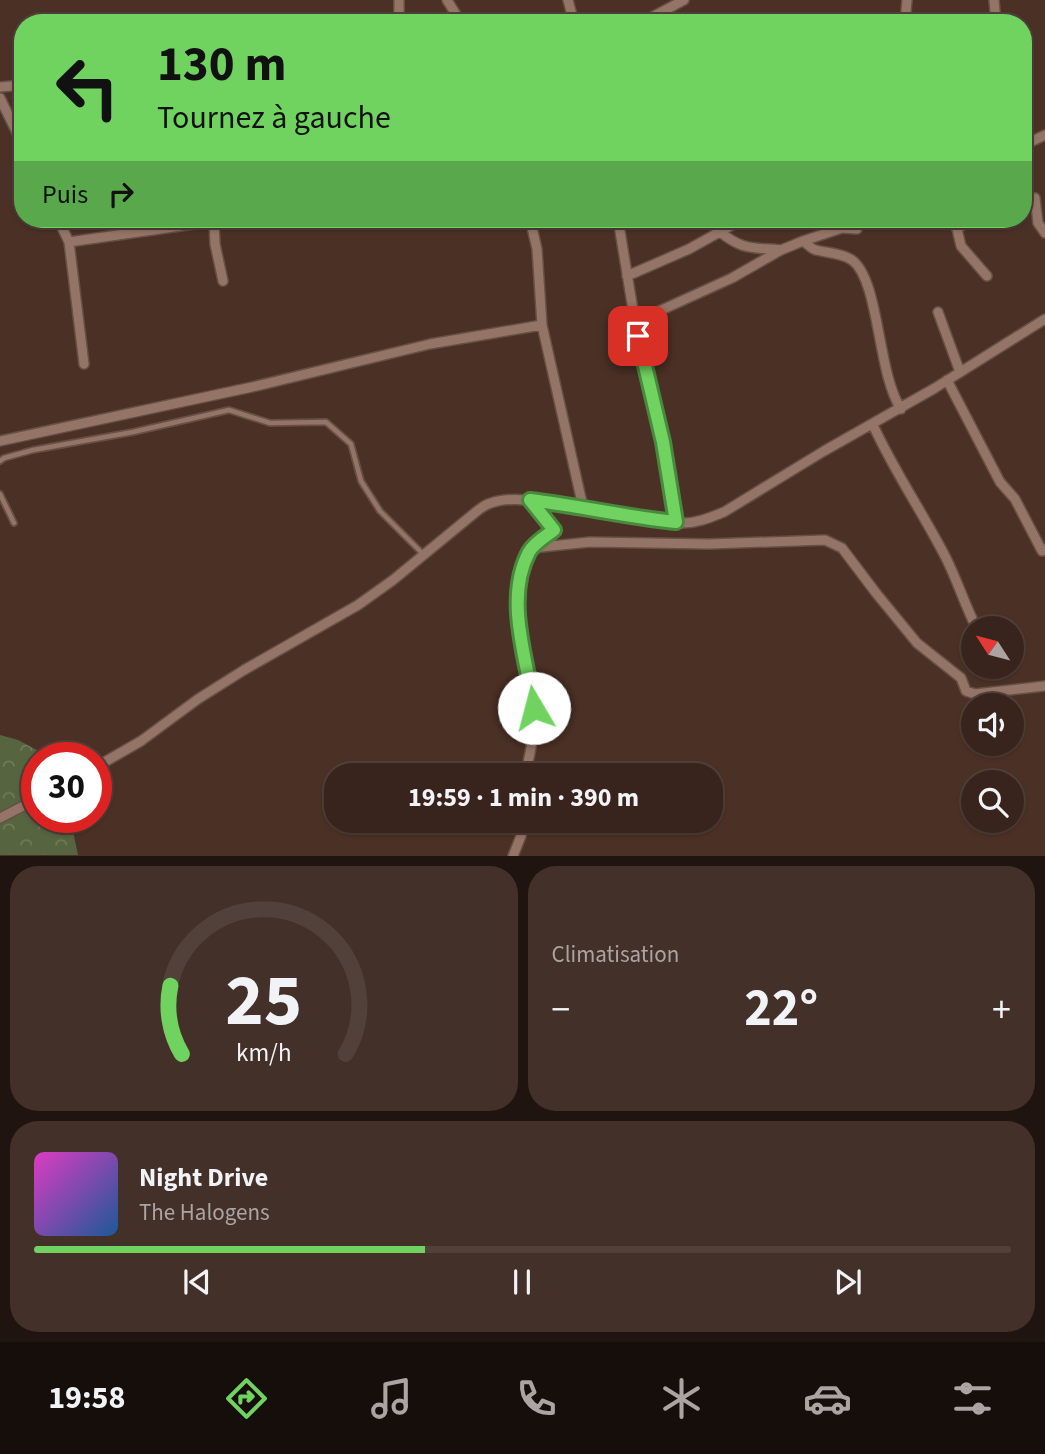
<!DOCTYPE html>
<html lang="fr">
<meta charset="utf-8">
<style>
body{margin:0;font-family:"Source Sans 3",sans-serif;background:#433029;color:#f1f3f6;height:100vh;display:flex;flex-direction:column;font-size:26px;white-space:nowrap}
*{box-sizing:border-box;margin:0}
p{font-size:23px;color:#aba4a3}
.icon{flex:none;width:38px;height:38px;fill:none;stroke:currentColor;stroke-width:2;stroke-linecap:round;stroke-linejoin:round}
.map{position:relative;height:856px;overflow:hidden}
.details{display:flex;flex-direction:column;gap:10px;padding:10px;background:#1f140f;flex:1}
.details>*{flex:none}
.guide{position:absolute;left:14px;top:14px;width:1018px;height:214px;border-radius:28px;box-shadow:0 2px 5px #0004,0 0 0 2px #52413b;background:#70d35f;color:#111;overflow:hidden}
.needle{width:46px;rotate:306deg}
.controls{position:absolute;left:961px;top:616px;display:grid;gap:14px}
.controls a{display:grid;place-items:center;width:63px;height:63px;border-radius:50%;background:#38241c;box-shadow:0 2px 5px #0004,0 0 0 2px #52413b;font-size:35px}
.speed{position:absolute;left:21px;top:742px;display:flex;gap:14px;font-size:35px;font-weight:700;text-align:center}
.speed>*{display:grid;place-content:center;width:91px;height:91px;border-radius:50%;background:#38241c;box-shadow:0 2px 5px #0004,0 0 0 2px #52413b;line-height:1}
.speed .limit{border:10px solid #d22;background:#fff;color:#111}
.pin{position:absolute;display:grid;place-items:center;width:60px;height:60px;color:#fff;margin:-30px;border-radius:14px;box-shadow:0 4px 10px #0006}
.me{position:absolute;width:77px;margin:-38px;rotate:352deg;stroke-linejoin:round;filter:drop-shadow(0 0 5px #0008)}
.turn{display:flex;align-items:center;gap:24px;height:147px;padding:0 28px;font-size:32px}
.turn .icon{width:91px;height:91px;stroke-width:2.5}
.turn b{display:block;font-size:49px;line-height:60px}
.then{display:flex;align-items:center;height:66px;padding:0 28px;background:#0003;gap:14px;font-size:26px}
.big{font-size:52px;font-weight:700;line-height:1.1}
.details .tile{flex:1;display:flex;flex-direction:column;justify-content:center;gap:10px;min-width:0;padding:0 24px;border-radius:28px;background:#433029}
.details .dial{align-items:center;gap:0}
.dial svg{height:182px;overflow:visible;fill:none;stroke:#52413b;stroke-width:7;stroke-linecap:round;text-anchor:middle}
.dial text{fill:#f1f3f6;stroke:none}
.song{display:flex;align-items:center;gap:21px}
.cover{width:84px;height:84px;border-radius:10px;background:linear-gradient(135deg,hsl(310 70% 55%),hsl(210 70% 35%))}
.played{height:7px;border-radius:4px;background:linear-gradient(90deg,#70d35f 40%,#52413b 40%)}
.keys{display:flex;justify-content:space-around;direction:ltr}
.heat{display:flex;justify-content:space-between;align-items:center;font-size:38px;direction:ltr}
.details .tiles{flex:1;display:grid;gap:10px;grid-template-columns:1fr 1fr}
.tile:last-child{grid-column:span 2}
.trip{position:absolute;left:324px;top:763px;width:399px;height:70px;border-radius:28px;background:#38241c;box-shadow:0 2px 5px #0004,0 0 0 2px #52413b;font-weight:700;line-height:70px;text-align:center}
.tabs{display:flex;height:112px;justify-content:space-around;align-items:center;background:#160e0b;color:#aba4a3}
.tabs .icon{width:49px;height:49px}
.tabs .current{color:#70d35f}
.tabs b{font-size:32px;color:#f1f3f6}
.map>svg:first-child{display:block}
</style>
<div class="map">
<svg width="1045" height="856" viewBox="0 0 1045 856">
<defs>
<pattern id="forest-crowns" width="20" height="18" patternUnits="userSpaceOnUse" patternTransform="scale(1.75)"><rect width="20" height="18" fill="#566540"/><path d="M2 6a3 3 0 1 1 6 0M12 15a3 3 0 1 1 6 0" fill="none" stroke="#6e7a5a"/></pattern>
</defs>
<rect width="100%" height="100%" fill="#4b3025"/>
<path fill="url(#forest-crowns)" d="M0,735L18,740L52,758H37V817H70L78,855H0Z"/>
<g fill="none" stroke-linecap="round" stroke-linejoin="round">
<g stroke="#664f45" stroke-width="8">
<path id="lane" d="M0,461L4,458L33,450L133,432L229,410L270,423L326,422L351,444L361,481L380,511L423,554
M0,494L14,523"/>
</g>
<g stroke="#664f45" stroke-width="12">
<path id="street" d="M447,0L460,21
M568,0L574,23
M994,0L996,23
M399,23V0
M441,23L463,22
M641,23L684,0
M905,23L907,0
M0,87L23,85
M0,98L23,145
M1024,145L1045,135
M1035,198L1038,223L1045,233
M58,219L69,242L84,364
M150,219L154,230
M530,219L537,249L542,325L583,507
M618,219L635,322L663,442L676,522
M706,219L714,223L718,232
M950,219L957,229L961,246L987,276
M214,222L215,244L223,281
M957,229L971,219
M719,231C743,251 752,247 781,250
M803,241L842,228L857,229
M69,242L229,219
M627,276L689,249L743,219
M938,312L960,372
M635,322L732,278L781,250L803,241C808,244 811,249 816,250C827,253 842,253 852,260C880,281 877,373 901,409
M947,380L1000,482L1015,499L1042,551L1045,549
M873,425C894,471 923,513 946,558C957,580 965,605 976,627
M0,441L252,387L430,344L542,325
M532,548L590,542L709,544L825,540L842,548L876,593L917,643L961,678L966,691L975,694L1045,686
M96,767L141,741L198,699L244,670L358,605L393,580L477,511C481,508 486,504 491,503C507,497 527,500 544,502C590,507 636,522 683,523C698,523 711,517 724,512L824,451L935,388L1045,319
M526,775C529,753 536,733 534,711C532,660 502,600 529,551C534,543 546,536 553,530L530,500
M0,818L37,799
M513,856L521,836L522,821"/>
</g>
<use href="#lane" stroke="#947467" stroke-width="4.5"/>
<use href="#street" stroke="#947467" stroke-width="9"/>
</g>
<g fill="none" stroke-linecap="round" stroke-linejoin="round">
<g stroke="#49893e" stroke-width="18">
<path id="route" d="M534,708C527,659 504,599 529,552C534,543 546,536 554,530L530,500C580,506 627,517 676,522L663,442L638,336"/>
</g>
<use href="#route" stroke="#70d35f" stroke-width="12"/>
</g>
</svg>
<div class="controls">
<a><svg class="needle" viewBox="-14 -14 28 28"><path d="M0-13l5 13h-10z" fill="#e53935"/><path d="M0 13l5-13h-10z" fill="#aba4a3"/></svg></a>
<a><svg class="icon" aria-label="sound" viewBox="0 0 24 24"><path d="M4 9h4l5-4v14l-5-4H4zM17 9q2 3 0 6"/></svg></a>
<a><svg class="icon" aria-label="search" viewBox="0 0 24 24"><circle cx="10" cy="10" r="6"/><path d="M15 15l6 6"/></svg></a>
</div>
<div class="speed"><div class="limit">30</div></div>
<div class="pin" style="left:638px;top:336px;background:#d93025"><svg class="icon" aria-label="arrive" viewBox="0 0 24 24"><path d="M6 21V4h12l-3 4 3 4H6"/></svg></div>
<svg class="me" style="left:534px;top:708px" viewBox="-20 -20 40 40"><circle r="19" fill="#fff"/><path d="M0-13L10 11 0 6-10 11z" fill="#70d35f"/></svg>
<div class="trip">19:59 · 1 min · 390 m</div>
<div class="guide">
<div class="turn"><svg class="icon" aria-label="left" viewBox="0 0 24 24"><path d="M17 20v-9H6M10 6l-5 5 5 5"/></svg><div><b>130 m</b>Tournez à gauche</div></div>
<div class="then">Puis<svg class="icon" aria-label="right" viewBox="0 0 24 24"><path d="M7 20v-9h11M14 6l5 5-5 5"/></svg></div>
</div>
</div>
<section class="details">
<div class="tiles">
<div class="tile dial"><svg viewBox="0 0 100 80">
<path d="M14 69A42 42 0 1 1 86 69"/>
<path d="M14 69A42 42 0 0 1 9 39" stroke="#70d35f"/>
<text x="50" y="56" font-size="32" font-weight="700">25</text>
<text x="50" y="72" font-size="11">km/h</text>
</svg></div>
<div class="tile"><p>Climatisation</p>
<div class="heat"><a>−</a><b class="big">22°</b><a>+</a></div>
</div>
<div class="tile">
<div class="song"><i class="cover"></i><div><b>Night Drive</b><p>The Halogens</p></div></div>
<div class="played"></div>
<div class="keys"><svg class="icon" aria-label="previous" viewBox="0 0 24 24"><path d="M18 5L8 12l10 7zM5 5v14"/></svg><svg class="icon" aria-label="pause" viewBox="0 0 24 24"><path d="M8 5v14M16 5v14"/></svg><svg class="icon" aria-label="next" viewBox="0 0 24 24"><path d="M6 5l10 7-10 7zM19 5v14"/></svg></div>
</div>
</div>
</section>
<nav class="tabs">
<b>19:58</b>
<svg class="icon current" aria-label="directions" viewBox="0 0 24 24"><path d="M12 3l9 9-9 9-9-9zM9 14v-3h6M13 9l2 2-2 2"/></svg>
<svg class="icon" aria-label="music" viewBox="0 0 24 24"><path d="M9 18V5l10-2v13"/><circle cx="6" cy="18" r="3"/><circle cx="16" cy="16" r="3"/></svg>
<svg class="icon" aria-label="phone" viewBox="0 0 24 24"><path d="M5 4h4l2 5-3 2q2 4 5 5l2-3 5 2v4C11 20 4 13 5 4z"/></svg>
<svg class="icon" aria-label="climate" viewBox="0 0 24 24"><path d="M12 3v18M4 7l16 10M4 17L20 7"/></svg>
<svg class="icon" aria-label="car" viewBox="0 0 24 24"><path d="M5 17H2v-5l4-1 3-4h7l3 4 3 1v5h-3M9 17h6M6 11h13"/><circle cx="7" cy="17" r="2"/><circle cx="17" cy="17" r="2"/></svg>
<svg class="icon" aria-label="filters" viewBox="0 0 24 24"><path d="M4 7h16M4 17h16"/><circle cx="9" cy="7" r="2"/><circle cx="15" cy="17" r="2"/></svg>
</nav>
